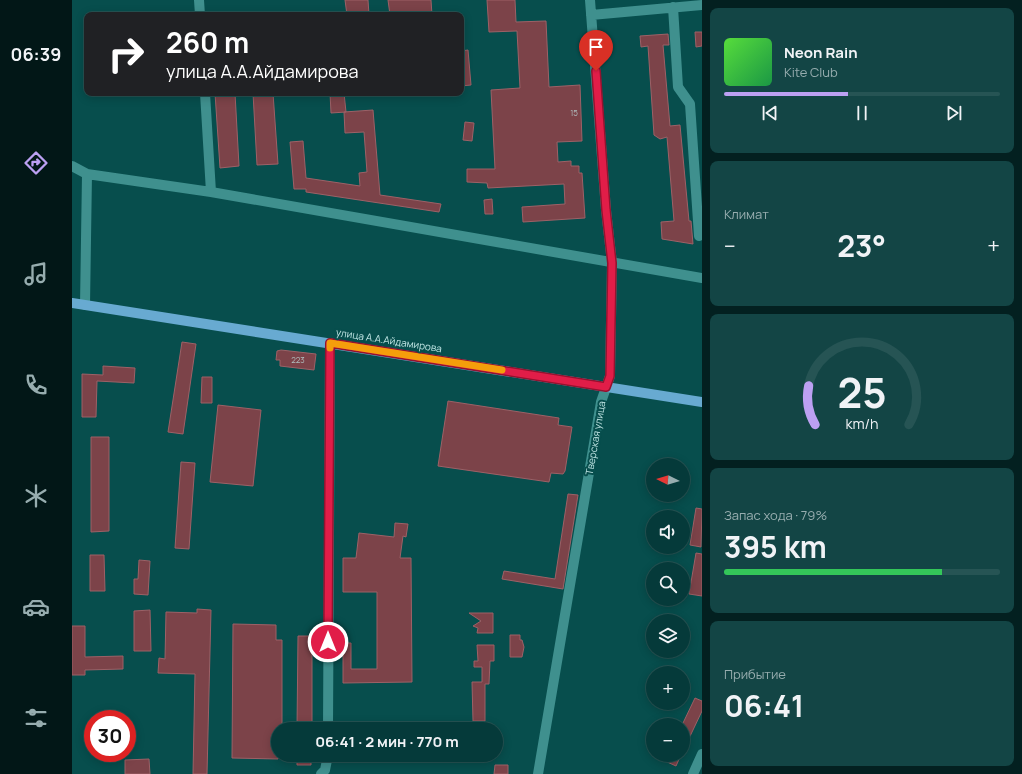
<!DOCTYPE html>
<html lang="ru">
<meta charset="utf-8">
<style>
body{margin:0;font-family:Manrope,sans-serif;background:#134545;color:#f1f3f6;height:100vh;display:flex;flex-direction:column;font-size:15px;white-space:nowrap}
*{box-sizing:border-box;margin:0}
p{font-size:13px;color:#97adaf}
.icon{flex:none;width:22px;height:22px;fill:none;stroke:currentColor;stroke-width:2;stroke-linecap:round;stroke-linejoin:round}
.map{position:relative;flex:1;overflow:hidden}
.sheet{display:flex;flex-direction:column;gap:8px;padding:8px;background:#032020;width:320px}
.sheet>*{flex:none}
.hud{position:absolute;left:12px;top:12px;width:380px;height:84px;border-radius:8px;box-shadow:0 2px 10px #0003,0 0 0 1px #265454;background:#202124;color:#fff;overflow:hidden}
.needle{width:26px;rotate:275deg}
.controls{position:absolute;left:574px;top:458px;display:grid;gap:8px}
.controls a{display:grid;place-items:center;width:44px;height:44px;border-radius:50%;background:#053a3a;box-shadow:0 2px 10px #0003,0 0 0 1px #265454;font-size:20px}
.speed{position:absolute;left:12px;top:710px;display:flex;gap:8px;font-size:20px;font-weight:700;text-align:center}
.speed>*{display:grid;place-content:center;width:52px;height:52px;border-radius:50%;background:#053a3a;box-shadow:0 2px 10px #0003,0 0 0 1px #265454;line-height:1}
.speed .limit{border:6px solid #d22;background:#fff;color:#111}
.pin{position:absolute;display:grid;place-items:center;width:34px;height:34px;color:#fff;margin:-41px -17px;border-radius:50% 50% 50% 0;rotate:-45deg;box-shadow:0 0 4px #0007}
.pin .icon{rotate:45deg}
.me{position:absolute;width:44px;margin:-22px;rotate:0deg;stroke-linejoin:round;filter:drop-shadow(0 0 3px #0008)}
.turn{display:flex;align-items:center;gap:14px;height:84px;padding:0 16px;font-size:18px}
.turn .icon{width:52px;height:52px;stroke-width:2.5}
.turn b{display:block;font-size:28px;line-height:34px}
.big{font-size:30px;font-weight:700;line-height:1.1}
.sheet .widget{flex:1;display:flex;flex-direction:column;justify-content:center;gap:6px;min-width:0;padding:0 14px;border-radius:8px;background:#134545}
.sheet .dial{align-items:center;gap:0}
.dial svg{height:104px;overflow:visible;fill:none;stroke:#265454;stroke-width:7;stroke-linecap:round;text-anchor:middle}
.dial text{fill:#f1f3f6;stroke:none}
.song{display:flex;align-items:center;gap:12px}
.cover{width:48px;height:48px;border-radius:6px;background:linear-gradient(135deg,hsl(110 70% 55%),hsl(140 70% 35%))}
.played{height:4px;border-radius:2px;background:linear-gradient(90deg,#bca0f2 45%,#265454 45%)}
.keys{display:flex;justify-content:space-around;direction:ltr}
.heat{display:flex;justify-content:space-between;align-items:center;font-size:22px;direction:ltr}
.charge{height:6px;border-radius:3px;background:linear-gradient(90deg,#34c759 79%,#265454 0)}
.trip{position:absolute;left:199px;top:722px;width:232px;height:40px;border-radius:20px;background:#053a3a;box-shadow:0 2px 10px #0003,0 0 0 1px #265454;font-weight:700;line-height:40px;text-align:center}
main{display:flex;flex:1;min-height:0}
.tab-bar{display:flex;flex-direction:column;width:72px;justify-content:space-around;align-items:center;background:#021717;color:#97adaf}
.tab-bar .icon{width:28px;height:28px}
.tab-bar .current{color:#bca0f2}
.tab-bar b{font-size:18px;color:#f1f3f6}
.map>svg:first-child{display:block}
</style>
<main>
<nav class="tab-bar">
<b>06:39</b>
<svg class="icon current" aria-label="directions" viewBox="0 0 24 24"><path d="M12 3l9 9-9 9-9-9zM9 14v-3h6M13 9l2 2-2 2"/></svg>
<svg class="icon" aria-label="music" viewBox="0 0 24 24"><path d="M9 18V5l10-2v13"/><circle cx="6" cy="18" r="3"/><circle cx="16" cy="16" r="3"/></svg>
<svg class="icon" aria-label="phone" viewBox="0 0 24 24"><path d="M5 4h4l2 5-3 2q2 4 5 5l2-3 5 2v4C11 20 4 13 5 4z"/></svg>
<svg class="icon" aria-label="climate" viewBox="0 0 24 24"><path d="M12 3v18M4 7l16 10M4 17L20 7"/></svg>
<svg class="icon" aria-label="car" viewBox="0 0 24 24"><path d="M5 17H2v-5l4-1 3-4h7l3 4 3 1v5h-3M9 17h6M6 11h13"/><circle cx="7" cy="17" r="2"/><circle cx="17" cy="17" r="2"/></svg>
<svg class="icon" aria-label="filters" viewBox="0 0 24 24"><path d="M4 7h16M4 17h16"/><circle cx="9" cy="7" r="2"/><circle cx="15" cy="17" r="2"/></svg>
</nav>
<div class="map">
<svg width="630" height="774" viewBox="0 0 630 774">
<rect width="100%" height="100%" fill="#074e4d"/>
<path fill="#7c4349" stroke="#9d6167" d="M273,0H296L297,15H275Z
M316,0H359L360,15H318Z
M415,0H443L444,22L474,21L477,87L508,85L510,141L485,142L486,162L499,161V166H507V173H510L513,218L451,222L450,207L493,204L492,184L416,188L415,183L395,182V169H423L419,90L448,88L445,31L417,32Z
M623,32H630V46L624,47Z
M596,34L597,45H591L598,126L608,125L617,221H619L621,244L590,239L589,222L602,221L595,137L588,139L582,135L576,46L569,47L568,36Z
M396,50L399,85L389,86V51Z
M143,93H163L167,166L148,168Z
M181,93H201L206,164L185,165Z
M258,93H272L274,112L259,113Z
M301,110L308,195L369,204L367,212L234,192V189H222L218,142L231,141L234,178L288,186L287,173L295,172L292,132L273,133L272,112Z
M393,122L402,123L400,141L391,140Z
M420,199L421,214H413L412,200Z
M110,342L124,344L111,434L96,432Z
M209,350L244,354L242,370L208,366V360H204L205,351Z
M31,366L63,368L62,383L25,381L24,417H10V374L31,375Z
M130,377H140V403H129Z
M376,401L487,418L486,425L500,427L493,471L491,474L479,473L477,482L366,466Z
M146,405L189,410L181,486L138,482Z
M19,437H37V531L19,532Z
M109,462L123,463L117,549L103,548Z
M496,494L506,495L491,589L430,579L432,571L483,579Z
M624,508L630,509L629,547L618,545Z
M323,523L336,524L334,537L331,536L328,558H339L340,682L271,683V643H279V669H305V592H271V558H284L287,533L322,537Z
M624,553L630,554V596L617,594Z
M18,555H32L33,591H18Z
M67,560L78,561L76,595L62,594V579H66Z
M125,609L139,610L135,774H121L123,674L86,673L87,658L93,659L94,612L125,613Z
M78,610L79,651H62V611Z
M397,613H421V633H405L406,628L401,626L409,621Z
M161,624L204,625V640H210V729H206V759L160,758Z
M0,626H13V657L51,656V669L13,670V675H0Z
M438,635H448V640H450L452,647L450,657H438Z
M226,636H240V729H225Z
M405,645H422V661H418L417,684H413V721H401L400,682H410V667H402V661H406Z
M623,698L630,701V711L611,751V723Z
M225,755H239V765H225Z
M596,755H609L604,766L593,761Z
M77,759L78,774H53V760Z
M423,765H436V774H422Z"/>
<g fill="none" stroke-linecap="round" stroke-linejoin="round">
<path stroke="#3f908e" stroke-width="10" d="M127,0L128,15
M601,7L606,87L618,104L627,236L630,234
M519,15L630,5
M133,93L139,192
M0,166L15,174
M13,305L15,174L139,192L630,278
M256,729L258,343
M249,774L253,770L256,755
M466,774L529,402L538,376L540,263L534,210L518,0
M621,774L630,754"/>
<path stroke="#68aad1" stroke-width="10" d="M0,303L630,402"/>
</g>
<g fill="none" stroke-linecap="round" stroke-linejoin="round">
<g stroke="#92132f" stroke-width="10">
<path id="route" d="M256,642L258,343L534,387L538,376L540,263L534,210L524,71"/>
</g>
<use href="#route" stroke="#e11d48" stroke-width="7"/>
<path stroke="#f59e0b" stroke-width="7" d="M258,348V343L430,370"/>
</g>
<g text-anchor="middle" stroke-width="4" stroke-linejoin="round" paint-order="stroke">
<g font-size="8" fill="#afbcbd">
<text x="502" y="116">15</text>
<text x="226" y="363">223</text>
</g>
<g font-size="10" fill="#c0e5e4" stroke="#074e4d">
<text transform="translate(317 340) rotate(9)" y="4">улица А.А.Айдамирова</text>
<text transform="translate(523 438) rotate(-80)" y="4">Тверская улица</text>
</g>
</g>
</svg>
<div class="controls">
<a><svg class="needle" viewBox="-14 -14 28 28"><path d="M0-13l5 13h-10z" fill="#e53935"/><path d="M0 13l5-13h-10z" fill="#97adaf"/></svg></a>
<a><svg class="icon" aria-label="sound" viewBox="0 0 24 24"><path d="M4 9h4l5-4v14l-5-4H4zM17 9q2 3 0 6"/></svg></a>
<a><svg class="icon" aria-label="search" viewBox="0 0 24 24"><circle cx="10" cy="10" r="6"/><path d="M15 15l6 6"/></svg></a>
<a><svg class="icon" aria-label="layers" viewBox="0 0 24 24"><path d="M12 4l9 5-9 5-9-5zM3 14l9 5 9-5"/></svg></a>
<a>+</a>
<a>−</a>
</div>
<div class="speed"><div class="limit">30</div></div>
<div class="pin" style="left:524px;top:71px;background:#d93025"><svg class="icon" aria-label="arrive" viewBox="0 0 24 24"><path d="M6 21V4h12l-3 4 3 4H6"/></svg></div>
<svg class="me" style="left:256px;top:642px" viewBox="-20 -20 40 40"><circle r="17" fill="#e11d48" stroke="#fff" stroke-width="3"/><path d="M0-11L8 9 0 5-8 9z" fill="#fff"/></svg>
<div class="trip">06:41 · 2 мин · 770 m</div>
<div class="hud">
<div class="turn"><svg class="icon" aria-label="right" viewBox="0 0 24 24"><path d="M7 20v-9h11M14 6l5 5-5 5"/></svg><div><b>260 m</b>улица А.А.Айдамирова</div></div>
</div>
</div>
<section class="sheet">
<div class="widget">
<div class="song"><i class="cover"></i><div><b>Neon Rain</b><p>Kite Club</p></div></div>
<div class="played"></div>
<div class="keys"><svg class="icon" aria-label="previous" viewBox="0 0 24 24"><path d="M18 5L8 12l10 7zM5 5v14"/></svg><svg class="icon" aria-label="pause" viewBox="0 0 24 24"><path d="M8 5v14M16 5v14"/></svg><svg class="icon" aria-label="next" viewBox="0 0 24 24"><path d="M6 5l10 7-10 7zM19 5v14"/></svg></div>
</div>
<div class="widget"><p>Климат</p>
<div class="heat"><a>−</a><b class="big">23°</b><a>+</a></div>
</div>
<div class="widget dial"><svg viewBox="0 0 100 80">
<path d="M14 69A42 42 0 1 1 86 69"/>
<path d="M14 69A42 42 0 0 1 9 39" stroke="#bca0f2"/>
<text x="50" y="56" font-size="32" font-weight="700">25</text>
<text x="50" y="72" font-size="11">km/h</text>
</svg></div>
<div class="widget"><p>Запас хода · 79%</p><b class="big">395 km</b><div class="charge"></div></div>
<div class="widget"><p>Прибытие</p><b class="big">06:41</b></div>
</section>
</main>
